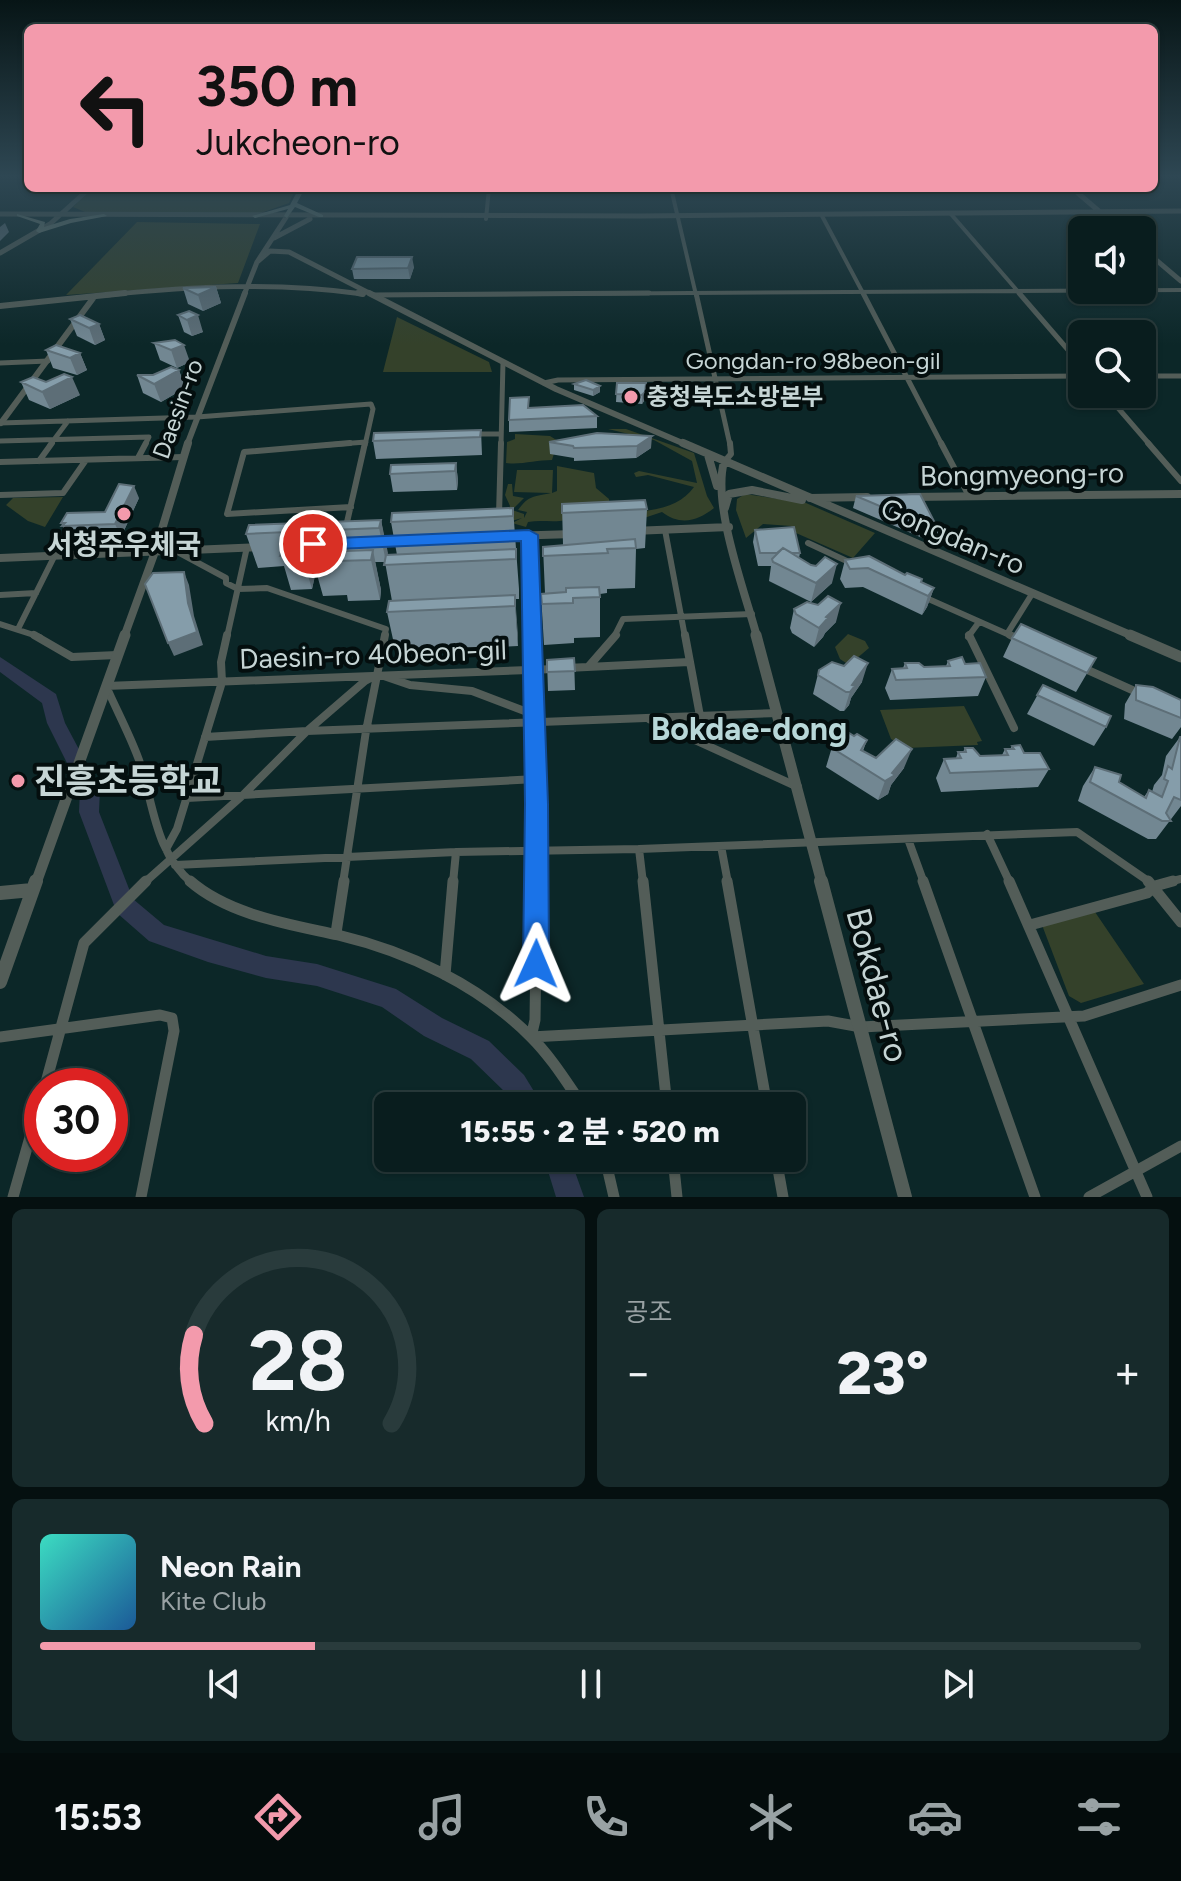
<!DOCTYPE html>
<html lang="ko">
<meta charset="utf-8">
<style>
body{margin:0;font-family:Figtree,"Noto Sans KR",sans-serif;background:#172a2b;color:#f1f3f6;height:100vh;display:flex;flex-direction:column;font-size:30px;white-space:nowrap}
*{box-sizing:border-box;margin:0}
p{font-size:26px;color:#99a2a4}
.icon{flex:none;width:44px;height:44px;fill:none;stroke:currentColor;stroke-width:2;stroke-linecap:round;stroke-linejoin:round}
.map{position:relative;height:1197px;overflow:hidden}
.panel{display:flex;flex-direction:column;gap:12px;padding:12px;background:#051010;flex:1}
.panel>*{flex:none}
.top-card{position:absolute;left:24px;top:24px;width:1134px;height:168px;border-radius:12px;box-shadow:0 2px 6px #0004,0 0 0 2px #293b3c;background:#f39aac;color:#111;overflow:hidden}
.tools{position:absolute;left:1068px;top:216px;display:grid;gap:16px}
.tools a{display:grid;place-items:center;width:88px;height:88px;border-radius:12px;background:#091d1e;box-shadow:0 2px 6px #0004,0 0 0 2px #293b3c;font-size:40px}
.speed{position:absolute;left:24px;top:1068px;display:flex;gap:16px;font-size:40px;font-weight:700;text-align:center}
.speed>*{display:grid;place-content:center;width:104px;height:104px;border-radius:50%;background:#091d1e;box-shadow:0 2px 6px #0004,0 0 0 2px #293b3c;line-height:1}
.speed .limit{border:12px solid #d22;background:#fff;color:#111}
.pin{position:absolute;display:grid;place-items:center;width:68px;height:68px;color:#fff;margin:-34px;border:4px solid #fff;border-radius:50%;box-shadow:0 2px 8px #0007}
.me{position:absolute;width:88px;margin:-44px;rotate:1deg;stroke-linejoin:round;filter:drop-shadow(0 0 6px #0008)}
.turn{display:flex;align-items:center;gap:28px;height:168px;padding:0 40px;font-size:36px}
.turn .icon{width:104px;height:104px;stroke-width:2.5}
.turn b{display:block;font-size:56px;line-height:68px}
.big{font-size:60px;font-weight:800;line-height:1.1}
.panel .card{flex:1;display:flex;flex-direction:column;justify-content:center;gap:12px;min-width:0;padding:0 28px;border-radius:12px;background:#172a2b}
.panel .dial{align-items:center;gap:0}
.dial svg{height:208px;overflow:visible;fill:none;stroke:#293b3c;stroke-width:7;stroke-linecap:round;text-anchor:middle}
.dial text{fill:#f1f3f6;stroke:none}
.song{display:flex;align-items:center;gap:24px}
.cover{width:96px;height:96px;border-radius:12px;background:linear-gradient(135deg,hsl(170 70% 55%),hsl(210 70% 35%))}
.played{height:8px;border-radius:4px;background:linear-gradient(90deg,#f39aac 25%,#293b3c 25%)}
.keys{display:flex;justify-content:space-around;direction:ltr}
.heat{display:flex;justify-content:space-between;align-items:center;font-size:44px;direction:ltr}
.panel .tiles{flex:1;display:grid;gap:12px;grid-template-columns:1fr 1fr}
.card:last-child{grid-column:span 2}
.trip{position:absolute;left:374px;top:1092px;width:432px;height:80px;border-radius:12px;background:#091d1e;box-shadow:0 2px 6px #0004,0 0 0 2px #293b3c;font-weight:800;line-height:80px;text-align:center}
.tabs{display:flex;height:128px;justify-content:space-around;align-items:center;background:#040c0c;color:#99a2a4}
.tabs .icon{width:56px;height:56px}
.tabs .current{color:#f39aac}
.tabs b{font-size:36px;color:#f1f3f6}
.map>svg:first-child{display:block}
</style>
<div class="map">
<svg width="1181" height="1197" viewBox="0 0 1181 1197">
<rect width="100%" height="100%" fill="#0c2728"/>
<path fill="#34412a" d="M93,188H296L289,203L261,213L85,212L73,207Z
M137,222L260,224L238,283L66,295Z
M397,317L489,362L492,372H383Z
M608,429H626L694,453L707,496L714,508C698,521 680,526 662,512L644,518V511C663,509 683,503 694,487L648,475L636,477L634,473L639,471L697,483L692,461L654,440Z
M515,434L550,436L558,441L552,460C536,460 521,465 506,463L507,442L515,439Z
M557,466L594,473L596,488L609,499V503C594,509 576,519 560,521C550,522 539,520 528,522L526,527L512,523L522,518L508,522L504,518L510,506L505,495L508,484H512L513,496L524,498L512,510L524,514V518L527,512L518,510C529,495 533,497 551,493L514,492L517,470H553L552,493L557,491Z
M745,494L806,503L875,533L853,558L796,533L791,526L763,524L746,538L736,510L737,499Z
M63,497L45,527L28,521L6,505L13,498Z
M848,634L865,641L869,648L849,665L840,659L835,647Z
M964,706L982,741L977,742L978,745L906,748L891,739L880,710Z
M1095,912L1144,984L1081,1003L1069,996L1042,925Z"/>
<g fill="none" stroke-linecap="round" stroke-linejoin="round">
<path fill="#2d374e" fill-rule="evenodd" d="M0,657L56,694L65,723L100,789L99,812L133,899L164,925L266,956L317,964L396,989L442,1018L489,1041L524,1075L543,1106H515L506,1093L471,1059L424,1036L382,1007L317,986L266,978L208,962L149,941L117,913L79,812L80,789L47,723L42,703L0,672Z
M544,1158H570L584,1197H556Z"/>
<path stroke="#535d58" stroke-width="4" d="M671,188L696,295
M950,213L1021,295
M821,214L864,295
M486,219L489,188
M373,295L1181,290"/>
<path stroke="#535d58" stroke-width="5" d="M696,293L730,445
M863,293L942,445
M1019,293L1082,366
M373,295L649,293
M0,363L48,361
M1142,376H1181
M544,383L558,380L1082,376
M1106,394L1150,445
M0,423L197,417L371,404L373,409L365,445
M475,434H501
M0,441L149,437L145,445
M50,445L68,421
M326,445L366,442
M501,445L503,362"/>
<path stroke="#535d58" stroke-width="6" d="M350,443L244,452L227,514L351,507
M941,443L969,496
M1148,443L1181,481
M138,458L146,443
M39,461L52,443
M0,462L183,457
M724,462L731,454L730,443
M0,495L63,493L86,460
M499,515L501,443
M665,530L685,637
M345,531L365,443
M529,535L532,637
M808,543L851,563
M174,550L226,578V583L238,589L267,588L386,629L384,637
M0,595L36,593
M924,597L1014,637
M0,624L40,637
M18,629L55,555
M1007,634L1032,594
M227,637L247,547
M614,637L623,619L752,614
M968,637L979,622"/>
<path stroke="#535d58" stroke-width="8" d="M34,635L72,657L117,655
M532,635L537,883
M685,635L700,716
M969,635L1014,728
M1010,635L1018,639
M589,666L616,635
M1081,667L1139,693
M567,668L689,662
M649,719L798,787
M307,731L778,713
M307,731L365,681L378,674L410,685L472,691L535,715
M187,798L536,779
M987,834L1010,883
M908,839L924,883
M721,846L728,883
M166,849L177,829L222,682L221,662L227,635
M639,849L643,883
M175,865L456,852L639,849L1077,832L1151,883
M144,883L243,795L307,731L205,737
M192,883C154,851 154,804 139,760C130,735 117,711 106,686L555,669
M343,883L366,731L385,635
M453,883L456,852
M1165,883L1181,879"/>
<path stroke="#535d58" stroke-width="11" d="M190,881C229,915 289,924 338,935C409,952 479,985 531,1037C552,1058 567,1083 583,1106
M643,881L667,1106
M727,881L767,1106
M923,881L1035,1197
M1009,881L1147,1197
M1148,881L1181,922
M1030,925L1147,893L1155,886L1173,881
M336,933L344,881
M445,975L453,881
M0,1037L160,1015L172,1018L174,1031L141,1197
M531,1037L535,1020L537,881
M531,1037L828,1021L861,1027L1084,1016L1181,985
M45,1086L84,943L146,881
M605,1158L614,1197
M673,1158L677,1197
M776,1158L783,1197
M13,1197L42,1095
M1089,1197L1181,1146"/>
<path stroke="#535d58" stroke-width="5" d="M1072,188L1121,230
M0,214L640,216L1181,211
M274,238L310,219
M1142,248L1181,281
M0,253L50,224L90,188
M257,262L270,251L289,252L373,295
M107,295C193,286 277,282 363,294
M244,295L257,262L287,216"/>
<path stroke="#535d58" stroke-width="6" d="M358,293L363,294
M369,293L556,389L687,445
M0,306L125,293
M1,423L94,297
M187,445L245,293"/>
<path stroke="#535d58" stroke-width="8" d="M683,443L1135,637
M708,455L717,486
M724,462C712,505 745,592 757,637
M910,497L1181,494
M810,498L867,497
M725,508L729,494L752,490L802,500
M633,531L729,527
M505,536L574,534
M373,542L406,541
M0,558L262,547
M124,637L156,549L188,443"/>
<path stroke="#535d58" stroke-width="11" d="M756,635L822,883
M1130,635L1181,657
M36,883L125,635"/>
<path stroke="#535d58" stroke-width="14" d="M821,881L905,1197
M0,893L32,890
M0,982L36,881"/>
<path fill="#6f7f77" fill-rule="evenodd" d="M299,188H305L297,203L323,215V217H319L295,207L287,218L284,216L288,209L255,218L252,216L290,205Z
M17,214L45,222L44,227L70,219L104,214L107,216L71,223L39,233L36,231L40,224L17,216Z"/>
</g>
<path fill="#728792" d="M414,267L410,279H354L352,269Z
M216,287L221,303L203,311L188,304L183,288Z
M189,311L203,332L192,336L184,332L178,315Z
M70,319L99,324L105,340L95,345L77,336Z
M175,340L190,362L177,368L160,360L154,343Z
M46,350L80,353L87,370L77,375L53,368Z
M179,370L185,388L161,402L143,393L137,375H153Z
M21,382L80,395L50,409L29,400Z
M617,383H646L644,401L642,404L616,402Z
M574,384L600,392L593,396L574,390Z
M529,397V408L597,416V428L509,432V420Z
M481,430L482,455L376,459L373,441Z
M597,433L651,448L636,458L574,461V458L550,454L549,442Z
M456,463L458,481L457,490L393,492L390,474Z
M856,496L939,531L934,543L853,508Z
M139,498L121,537L69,539L61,523L105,512Z
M562,504L647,509L645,548L636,549L635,588L607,589V593L600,594V637L574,638V643L544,645L541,594L545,593L543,547L563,545Z
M513,508L519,589V599H515L518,646L396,653L387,612L392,601L385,562H375L381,590L380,600L348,601L347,595L323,596L316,571L312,589L291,590L284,566L258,568L246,534L381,520L387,555H397L391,522Z
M755,530L800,553L799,558L832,583L811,602L769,581L771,566H758L753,542Z
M845,560L921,582L934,588L927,607L922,615L863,587L845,588L840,579Z
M794,609L836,622L825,633L823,637L814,647L792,633L790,628Z
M1012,638L1096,658L1076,692L1003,657Z
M574,658L575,690L548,691L547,660Z
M948,661L965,664L986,677L978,696L890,700L885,688L892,669L903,668L905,663L924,667L946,666Z
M819,670L862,682L851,698L849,705L844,711H840L813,694Z
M1043,685L1106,727L1094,746L1027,714Z
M1136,685L1181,700V727L1172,739L1124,719L1125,704Z
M854,736L867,740L863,751L876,758L904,768L891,785L888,794L878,800L826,767L835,737Z
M1180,737H1181V806L1156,839H1148L1078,801L1083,786L1095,767L1144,797L1149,790L1152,792L1154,785L1162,775L1166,756Z
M1012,746L1049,769L1038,787L941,792L936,778L944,759L956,758L958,752H963L965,748L980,756L1002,755L1005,749H1010Z"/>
<path fill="#5d6e77" d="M5,223L9,232L0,241V227Z
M412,257L414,267L410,279L408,268Z
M216,287L221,303L203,311L198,295Z
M198,315L203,332L192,336L187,320Z
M99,324L105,340L95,345L89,328Z
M184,345L190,362L177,368L171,350Z
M80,353L87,370L77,375L70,358Z
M179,370L185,388L161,402L154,384Z
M72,377L80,395L50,409L42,392Z
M646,383L644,401L642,404V395Z
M600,386V392L593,396V390Z
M652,436L651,448L636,458L637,446Z
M456,463L458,481L457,490L455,471Z
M134,486L139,498L121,537L115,524Z
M381,520L388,553L386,562L379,528Z
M308,531L315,556H312L316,571L312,589L302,555Z
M373,550L381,590L380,600L371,560Z
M837,564L832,583L811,602L816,583Z
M184,572L189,585L194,616L203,645L174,656L168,643L188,603Z
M934,588L927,607L922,615L928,596Z
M515,595L518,636V646L515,606Z
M841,603L836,622L825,633L823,637L814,647L819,628L826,617Z
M868,663L862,682L851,698L849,705L844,711L852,685Z
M912,749L904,768L891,785L888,794L878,800L885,781Z"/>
<path fill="#859daa" stroke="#5d6e77" stroke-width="2" d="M357,257H412L408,268L352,269Z
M216,287L198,295L183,288Z
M189,311L198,315L187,320L178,315Z
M80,315L99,324L89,328L70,319Z
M175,340L184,345L171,350L154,343Z
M56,345L80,353L70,358L46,350Z
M171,367L179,370L154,384L137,375H153Z
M64,374L72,377L42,392L21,382L33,377L46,382Z
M586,380L600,386L593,390L574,384Z
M617,383H646L645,392L642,395L616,394Z
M529,397L528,408L583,405L597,416L509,420L510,398Z
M481,430L480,437L373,441L374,433Z
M597,433L652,436L637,446L574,448L573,446L549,442Z
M456,463L455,471L390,474L391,465Z
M119,484L134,486L115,524L62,526L65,523H61L67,513L105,512Z
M920,494L939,531L856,496Z
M645,500L647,509L562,513V504Z
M513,508V516L391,522L392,513Z
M381,520L379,528L308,531L302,555L280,556L287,532L246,534L249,525Z
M794,527L800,553H792L783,548L777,553H760L755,530Z
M635,539L636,548L607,549L608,553L543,556V547Z
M348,546L347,551L373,550L371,560L338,561L339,555L312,556L314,547Z
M783,548L811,565L816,566L825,557L837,564L816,583L773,562L772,559Z
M516,549V559L384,565L386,555Z
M869,556L905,575L907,573L922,579L921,582L934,588L928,596L868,568L850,569L845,560Z
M184,572L188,603L197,632L168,643L145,584L153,573Z
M599,587L600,597L573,598V603L542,604L541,594L566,592V588Z
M515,595V606L387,612L389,601Z
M828,596L841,603L826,617L828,618L819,628L796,614L794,609L807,602L818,605Z
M1021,624L1096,658L1087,673L1012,638Z
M854,656L868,663L852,685L855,686L850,692H846L818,675L819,670L832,662L844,666Z
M962,657L965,664L980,663L986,677L896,680L892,669L907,668L905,663H919L924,667L950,666L948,661Z
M574,658L575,671L547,672V660Z
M1043,685L1111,716L1106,727L1037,695Z
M1136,685L1153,687L1181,700V718L1136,700Z
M846,731L854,736L857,734L867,740L861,750L876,758L896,739L912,749L892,773L895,775L885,781L832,748L835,737Z
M1180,737H1181V800L1174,797L1166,813L1171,821H1162L1090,782L1095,767L1121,775L1119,782L1146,798L1149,790L1162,797L1168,781L1164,779L1168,766L1172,769Z
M1020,745L1024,753H1040L1049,769L950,773L944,759L961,758L958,752H966L965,748H973L980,756L1008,755L1005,749H1014L1012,746Z"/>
<linearGradient id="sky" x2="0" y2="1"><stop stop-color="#071516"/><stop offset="0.51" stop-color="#2e4753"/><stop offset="1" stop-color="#2e4753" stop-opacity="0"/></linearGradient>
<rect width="1181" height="345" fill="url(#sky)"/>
<path fill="#1a73e8" stroke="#114b97" stroke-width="2" d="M529,530L538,535L548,804L549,964L545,973L536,977L527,973L523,964L525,804L521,541L313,550L305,544L313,539Z"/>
<g fill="#f39aac" stroke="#040e0e" stroke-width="3">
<circle cx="631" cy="397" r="8"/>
<circle cx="124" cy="514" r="8"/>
<circle cx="18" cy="781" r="8"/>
</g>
<g text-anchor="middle" stroke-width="8" stroke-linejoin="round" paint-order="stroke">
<g font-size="24" fill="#c6d5d5" stroke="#040e0e">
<text x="813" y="369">Gongdan-ro 98beon-gil</text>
<text transform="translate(178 409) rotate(-70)" y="8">Daesin-ro</text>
</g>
<g font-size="24" font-weight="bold" fill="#c6d5d5" stroke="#040e0e" text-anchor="start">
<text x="647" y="405">충청북도소방본부</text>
</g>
<g font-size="28" fill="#c6d5d5" stroke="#040e0e">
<text transform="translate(1022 474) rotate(-1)" y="10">Bongmyeong-ro</text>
<text transform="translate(953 536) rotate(23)" y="10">Gongdan-ro</text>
<text transform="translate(373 654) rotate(-2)" y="10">Daesin-ro 40beon-gil</text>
</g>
<g font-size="28" font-weight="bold" fill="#c6d5d5" stroke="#040e0e">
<text x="124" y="554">서청주우체국</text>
</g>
<g font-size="32" font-weight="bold" fill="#b8d7d8" stroke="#040e0e">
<text x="749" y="740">Bokdae-dong</text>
</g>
<g font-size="34" font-weight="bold" fill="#c6d5d5" stroke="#040e0e" text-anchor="start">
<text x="34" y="793">진흥초등학교</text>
</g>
<g font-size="34" fill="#c6d5d5" stroke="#040e0e">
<text transform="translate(878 985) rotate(75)" y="12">Bokdae-ro</text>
</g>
</g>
</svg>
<div class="tools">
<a><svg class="icon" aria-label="sound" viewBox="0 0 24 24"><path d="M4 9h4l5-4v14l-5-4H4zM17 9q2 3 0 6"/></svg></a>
<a><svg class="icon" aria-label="search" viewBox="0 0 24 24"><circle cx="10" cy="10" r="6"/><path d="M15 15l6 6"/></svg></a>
</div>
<div class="speed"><div class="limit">30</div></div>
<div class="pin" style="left:313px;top:544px;background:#d93025"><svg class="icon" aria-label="arrive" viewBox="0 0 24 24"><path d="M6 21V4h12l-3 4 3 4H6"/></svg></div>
<svg class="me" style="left:536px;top:964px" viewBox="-20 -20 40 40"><path d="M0-17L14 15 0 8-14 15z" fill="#1a73e8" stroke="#fff" stroke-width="4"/></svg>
<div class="trip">15:55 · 2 분 · 520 m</div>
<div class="top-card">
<div class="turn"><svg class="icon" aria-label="left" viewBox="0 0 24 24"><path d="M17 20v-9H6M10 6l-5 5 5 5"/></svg><div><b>350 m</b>Jukcheon-ro</div></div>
</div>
</div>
<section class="panel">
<div class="tiles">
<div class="card dial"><svg viewBox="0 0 100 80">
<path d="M14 69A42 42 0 1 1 86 69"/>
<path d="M14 69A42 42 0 0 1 10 35" stroke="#f39aac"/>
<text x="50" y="56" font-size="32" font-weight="700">28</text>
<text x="50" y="72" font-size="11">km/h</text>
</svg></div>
<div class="card"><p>공조</p>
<div class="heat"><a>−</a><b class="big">23°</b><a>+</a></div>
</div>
<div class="card">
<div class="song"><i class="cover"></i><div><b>Neon Rain</b><p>Kite Club</p></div></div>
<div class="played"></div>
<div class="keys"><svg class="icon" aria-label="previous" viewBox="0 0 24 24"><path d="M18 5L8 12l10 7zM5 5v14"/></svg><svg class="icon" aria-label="pause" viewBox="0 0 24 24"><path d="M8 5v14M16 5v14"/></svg><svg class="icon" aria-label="next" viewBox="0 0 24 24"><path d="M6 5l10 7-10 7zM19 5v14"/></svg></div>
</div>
</div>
</section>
<nav class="tabs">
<b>15:53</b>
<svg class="icon current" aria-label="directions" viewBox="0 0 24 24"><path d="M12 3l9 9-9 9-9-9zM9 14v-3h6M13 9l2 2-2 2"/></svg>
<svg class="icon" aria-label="music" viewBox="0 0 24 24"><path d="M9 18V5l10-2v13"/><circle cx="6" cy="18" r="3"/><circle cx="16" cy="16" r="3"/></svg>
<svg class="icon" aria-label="phone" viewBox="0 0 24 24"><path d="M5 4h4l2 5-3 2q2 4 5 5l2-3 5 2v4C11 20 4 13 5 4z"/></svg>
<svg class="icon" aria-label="climate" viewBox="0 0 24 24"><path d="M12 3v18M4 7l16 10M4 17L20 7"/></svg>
<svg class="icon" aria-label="car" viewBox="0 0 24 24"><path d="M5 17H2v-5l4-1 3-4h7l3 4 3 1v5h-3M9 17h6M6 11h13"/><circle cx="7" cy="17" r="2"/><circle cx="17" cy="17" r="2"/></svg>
<svg class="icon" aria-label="filters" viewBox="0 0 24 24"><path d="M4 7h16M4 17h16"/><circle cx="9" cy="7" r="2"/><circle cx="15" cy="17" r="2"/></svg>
</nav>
